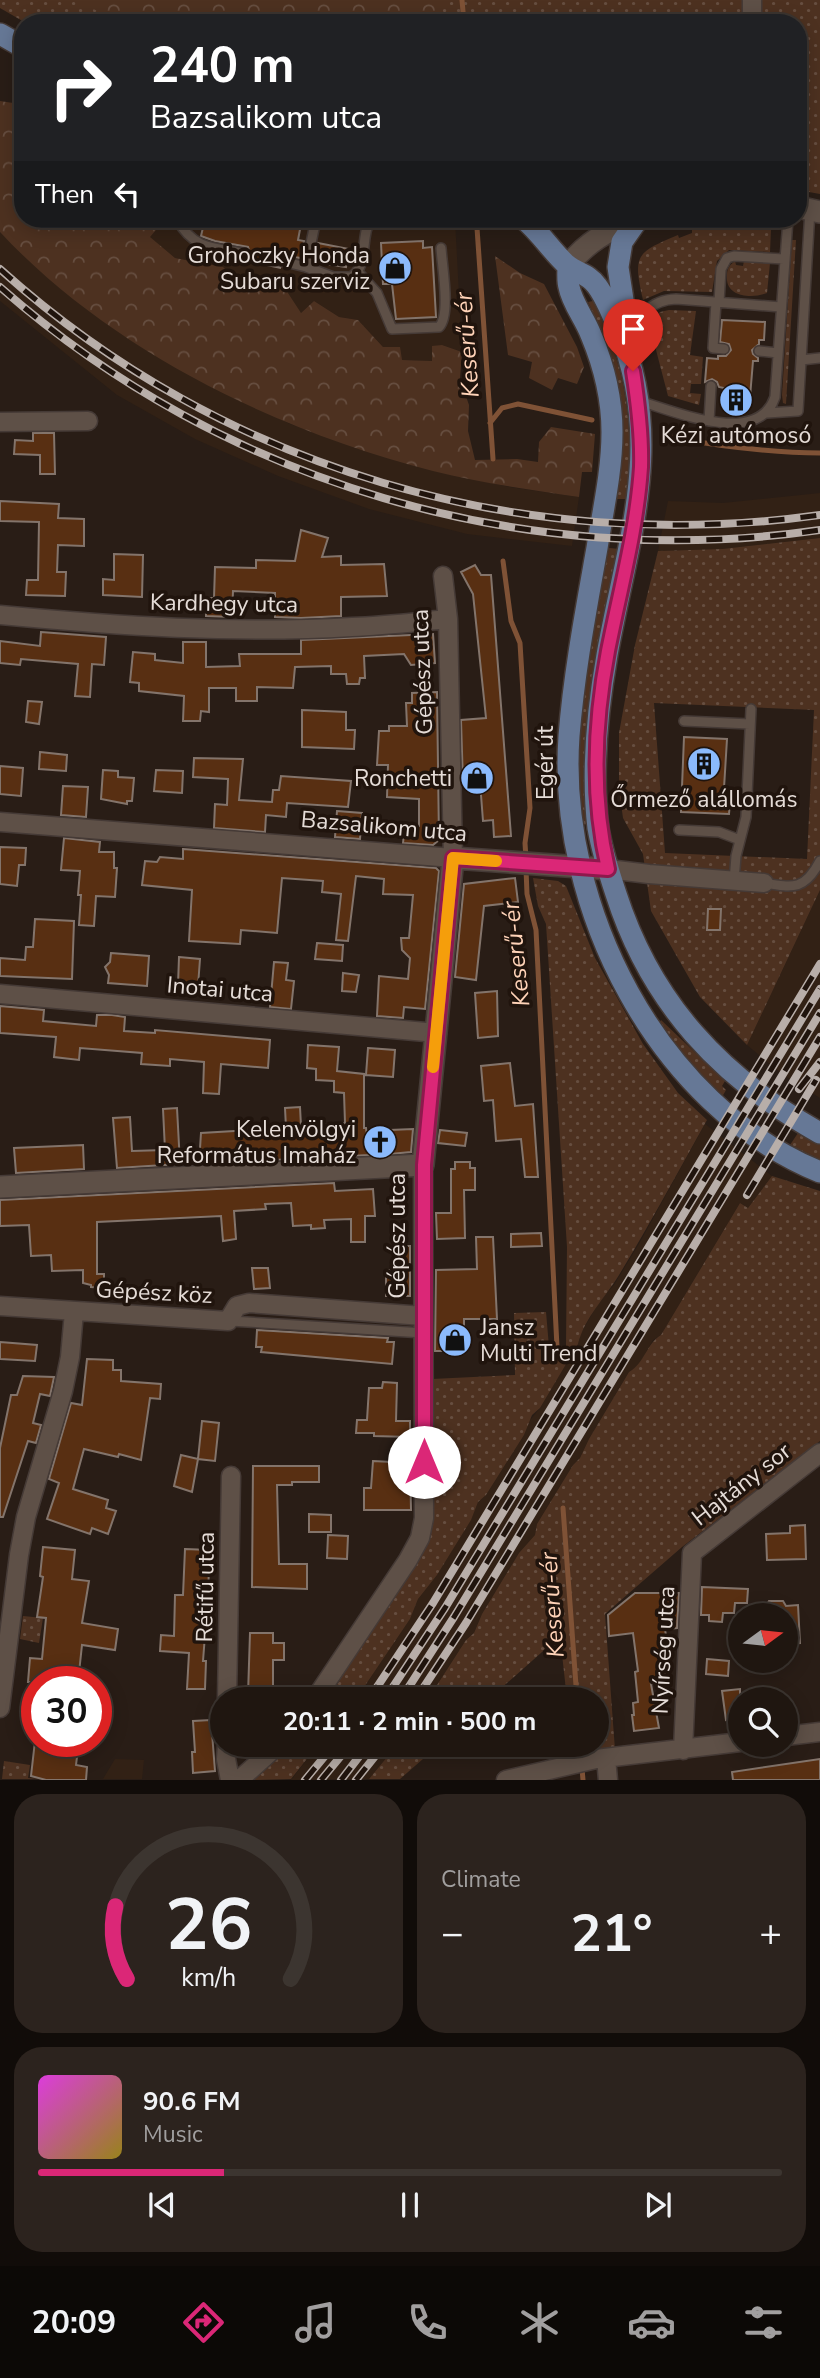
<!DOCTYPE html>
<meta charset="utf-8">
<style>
body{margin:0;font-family:"Nunito Sans",sans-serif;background:#2c231e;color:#f1f3f6;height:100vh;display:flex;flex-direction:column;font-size:26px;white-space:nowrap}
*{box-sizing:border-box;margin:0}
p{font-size:23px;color:#a19f9f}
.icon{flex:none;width:38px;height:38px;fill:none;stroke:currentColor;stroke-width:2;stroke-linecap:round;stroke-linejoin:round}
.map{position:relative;height:1780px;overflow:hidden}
.side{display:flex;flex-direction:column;gap:14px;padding:14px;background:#110c09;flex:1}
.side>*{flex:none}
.guide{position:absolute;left:14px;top:14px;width:793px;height:214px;border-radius:28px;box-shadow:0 4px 18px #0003,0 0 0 2px #3c3530;background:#202124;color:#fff;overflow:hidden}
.needle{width:46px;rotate:75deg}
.fabs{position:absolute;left:728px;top:1603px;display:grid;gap:14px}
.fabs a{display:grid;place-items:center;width:70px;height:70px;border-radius:50%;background:#1f1610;box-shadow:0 4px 18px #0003,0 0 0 2px #3c3530;font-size:35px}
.speed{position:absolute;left:21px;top:1666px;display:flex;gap:14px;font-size:35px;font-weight:700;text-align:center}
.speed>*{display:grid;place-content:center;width:91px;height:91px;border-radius:50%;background:#1f1610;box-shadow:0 4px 18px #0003,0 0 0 2px #3c3530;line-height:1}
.speed .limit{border:10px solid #d22;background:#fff;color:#111}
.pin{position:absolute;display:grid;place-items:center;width:60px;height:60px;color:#fff;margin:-72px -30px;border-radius:50% 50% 50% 0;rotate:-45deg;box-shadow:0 0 7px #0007}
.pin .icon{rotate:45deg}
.me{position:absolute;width:77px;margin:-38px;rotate:0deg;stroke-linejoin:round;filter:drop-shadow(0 0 5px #0008)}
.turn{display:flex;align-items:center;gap:24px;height:147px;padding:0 21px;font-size:32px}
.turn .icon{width:91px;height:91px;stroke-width:2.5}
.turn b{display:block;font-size:49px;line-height:60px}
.then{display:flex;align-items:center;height:66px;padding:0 21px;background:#0003;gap:14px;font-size:26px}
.big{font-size:52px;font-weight:700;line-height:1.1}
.side .card{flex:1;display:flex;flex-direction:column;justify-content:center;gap:10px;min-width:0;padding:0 24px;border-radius:28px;background:#2c231e}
.side .dial{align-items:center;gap:0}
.dial svg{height:182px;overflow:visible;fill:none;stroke:#3c3530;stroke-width:7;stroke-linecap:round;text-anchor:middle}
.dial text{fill:#f1f3f6;stroke:none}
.song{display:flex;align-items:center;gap:21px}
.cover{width:84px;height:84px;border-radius:10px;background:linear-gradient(135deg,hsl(300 70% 55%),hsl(50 70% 35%))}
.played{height:7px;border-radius:4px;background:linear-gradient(90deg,#db2777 25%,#3c3530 25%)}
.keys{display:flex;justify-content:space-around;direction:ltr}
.heat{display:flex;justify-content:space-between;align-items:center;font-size:38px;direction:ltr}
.side .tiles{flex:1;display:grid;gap:14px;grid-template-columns:1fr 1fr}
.card:last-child{grid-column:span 2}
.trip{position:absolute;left:210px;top:1687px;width:399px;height:70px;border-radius:35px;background:#1f1610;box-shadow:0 4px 18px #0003,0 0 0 2px #3c3530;font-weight:700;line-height:70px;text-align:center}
.dock{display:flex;height:112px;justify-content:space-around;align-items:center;background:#0c0906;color:#a19f9f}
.dock .icon{width:49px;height:49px}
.dock .selected{color:#db2777}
.dock b{font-size:32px;color:#f1f3f6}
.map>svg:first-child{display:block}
</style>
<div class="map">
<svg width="820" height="1780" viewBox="0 0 820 1780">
<defs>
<pattern id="grass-dots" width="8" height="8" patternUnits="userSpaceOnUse" patternTransform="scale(1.75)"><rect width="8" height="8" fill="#4d3120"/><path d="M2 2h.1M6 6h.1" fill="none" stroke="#664e40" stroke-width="1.8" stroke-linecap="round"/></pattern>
<pattern id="forest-crowns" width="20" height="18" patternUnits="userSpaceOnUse" patternTransform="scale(1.75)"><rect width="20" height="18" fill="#4d3120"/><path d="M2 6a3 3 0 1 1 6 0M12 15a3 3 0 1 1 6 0" fill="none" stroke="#664e40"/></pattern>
</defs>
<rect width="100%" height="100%" fill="#291d16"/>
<path fill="#322115" d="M156,219H455L462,352L442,345L432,347V361L402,360L383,347L358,320L339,317L314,301L301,313L246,278L232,275L223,267L175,258L149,237L161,224Z
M0,232L63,290L120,333L174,366L290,424L359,448L432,470L510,487L579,497L572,546L467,534L369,509L278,476L195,439L117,395L0,301Z
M820,493V538L722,549L658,551L668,501L723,503Z
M820,890V1098L782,1074L747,1045Z
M705,1124L772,1176L748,1208L740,1203L661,1335L653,1340L638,1367L629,1372L589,1439L580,1458L573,1465L537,1524L535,1535L519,1553L482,1614L474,1633L466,1640L428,1699H356L410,1619L418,1599L437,1575L470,1521L478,1502L486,1495L524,1435L527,1424L540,1408L578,1344L580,1335L600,1300L614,1285L640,1242Z
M318,1745H397L369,1779L291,1780Z
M115,1759L144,1760L142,1779H103Z"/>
<path fill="url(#grass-dots)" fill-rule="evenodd" d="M0,0H820V194L798,190V23H26L0,8Z
M724,219L766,220L771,229L770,252L729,250L717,261L712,292L664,291L643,300C633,255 635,253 678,235L679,238L692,233V229Z
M792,240H796L786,404L783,403L782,395Z
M735,261L736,265L743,266L744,261L770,263L767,293C752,299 725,297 727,276C727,268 729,266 735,261Z
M593,301C628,371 633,423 628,499H617C626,418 623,376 588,302Z
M669,310L696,311L690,355L703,357L701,384H691L690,393L701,394L699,405L668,396L649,323L660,312Z
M820,538V890L747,1045L700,997L651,911L643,854L623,818L619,789V733L635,645L658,551L722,549ZM654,703L814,710L807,859L665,853Z
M609,548L620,549L589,708L585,743L589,824L583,825C572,732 590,639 609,548Z
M533,878L558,881L566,886L595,958L643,1044L678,1093L707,1120C678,1172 650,1224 619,1275C605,1298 585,1317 578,1344L540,1408L532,1415L524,1435L486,1495L478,1502L471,1520L437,1575L418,1599L410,1619L356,1699H325L421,1548L432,1379L515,1375L514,1313L546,1312L549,1347L566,1346L567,1247L546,924L538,906Z
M661,1020L725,1081L722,1086L726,1090L722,1097L674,1044L659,1023Z
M798,1133L820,1144V1160L790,1145Z
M772,1176L820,1191V1441L682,1547L605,1614L615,1750L572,1754L571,1745H597V1699H567L560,1636L489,1699H428L466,1640L474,1633L482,1614L519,1553L535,1535L537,1524L573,1465L580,1458L589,1439L629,1372C645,1363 646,1344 661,1335L740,1203L748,1208Z
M23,1616L43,1618L39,1643L20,1639Z
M291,1745H318L291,1779L249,1780Z
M397,1745H439L400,1779H369Z
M4,1761L30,1765L28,1778L39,1779H2Z"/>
<path fill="url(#forest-crowns)" d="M73,0H440L442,23H125Z
M0,101L13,103L18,120L23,123V219H156L161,224L150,237L175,258L223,267L232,275L246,278L252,276L284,287L301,313L314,301L339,317L358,320L383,347H400L402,360L432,361V346L442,345L462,352L460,379L469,405L468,431L475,460L517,459L538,462L539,442L551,427L595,434L592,472H582L579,497C530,490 481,483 433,471C277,431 111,351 0,232Z
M495,256L520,273L544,284L577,347L584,367L577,384L558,378L552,390L529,378L532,362L508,355Z"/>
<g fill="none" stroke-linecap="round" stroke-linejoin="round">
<path stroke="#7f5236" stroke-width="5" d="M462,0L464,23
M477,228L493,459
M490,423L502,408L518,404L592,420
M668,437C719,446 768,453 820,453
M503,561L511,621L520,643L530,808L525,843L526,859
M526,869L527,894L536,930L557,1347
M563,1508L577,1699
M580,1745L583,1780"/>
</g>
<path fill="#582f12" stroke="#83746b" stroke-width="2" d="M205,219H302L298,240L304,241L301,258L274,254L270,258L271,263L281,268L243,260L247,259L251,255L248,247L215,241L201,236Z
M423,241V248L432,247L436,317L396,319L392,284H383L381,243Z
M318,243L349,249L346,267L314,262Z
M722,320L765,322L764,340H759V344L752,350L753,354L758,358V361H753L749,409L722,407L724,388L719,387L717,382L712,379L705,382L707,358L718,359V356H726L731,350L729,344L720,342Z
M33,433H54L55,474H40V455L14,454L15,440L33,441Z
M0,501L59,504L58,518L84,519V546L58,545L57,572H66L65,596L26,595L27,580H38L39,522L0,521Z
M301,530L328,538L322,557L341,556V565L384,564L387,596L341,597V616L301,618L275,617V593L233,591L232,617L206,616V598H214L215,567L256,568V560L295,561Z
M114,554L143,555L142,597L103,595V579L114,580Z
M475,565L481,575H491L511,836L494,837L493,820L483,821L480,782L463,783L461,720L486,718L473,594L461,572Z
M41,632L106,637L104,665L92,664L90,697L75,696L78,664L21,659L20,665L0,663V641L40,646Z
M433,634L435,663L411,665L404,654L364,656L365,678H360L359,684H347L346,674H331V666L295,667L293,688L257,687V701H236V688H209V712L201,711L200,721H183L184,696L139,691V683L130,682L133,652L155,654V660L183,663V642H206V667L240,666L239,654H301V640Z
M437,692L439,840L433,845L403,843L405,825L419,826V799L387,797L388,765H377L379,731H389V726H407L406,703H412V693Z
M28,701L42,702L39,724L26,722Z
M302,710L346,712V730H355L354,749L302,747Z
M684,737L727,739L724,788H731L729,814L681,812Z
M40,752L67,755L66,771L39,769Z
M194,758L243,759L239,800L272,802L273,790H279L281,776L351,781L348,807L287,803L286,817L266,815L265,832L214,828L215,804L227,805L228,779L193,777Z
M0,766L23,768L21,796L0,794Z
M103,770L118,771V777L134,778L132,801H127V804L101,799Z
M156,770L183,771L182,793L154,791Z
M63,786L88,787L86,817L61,815Z
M337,811L362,813L360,839L335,837Z
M64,838L100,842L99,852H114V868H117L115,897L96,896L94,926L79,925L81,895H78L80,871L61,870Z
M0,847L26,848L25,865H19L17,886L0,884Z
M183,849L436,868L439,871L425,1009L404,1007L403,1018L377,1016L379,976L408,979L410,958L402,950L401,938H409L413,895L383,894L384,879L356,876L348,941L336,940L341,894L322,892L323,881L282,878L277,933L241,930L240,944L189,941L192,890L142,885L145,861L157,862L160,857L183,859Z
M515,878L518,902L484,906L476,980L455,977L464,884Z
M708,909H721L720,930H707Z
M35,919L74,921L72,979L0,976V958L25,960L26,947H33Z
M317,943L343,945L342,961L315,959Z
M111,953L149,956L147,986L108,983L109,975L105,967L110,962Z
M179,957L200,959L198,986L178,985Z
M274,962L288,963L286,980L294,981L291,1009L270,1007Z
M343,973L359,975L356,992L342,991Z
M497,991L498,1036L478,1038L475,993Z
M0,1006L44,1010L43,1021L96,1026L97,1015H112L125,1017L124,1031L155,1033V1030L270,1040L268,1068L221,1064L219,1094L203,1093L204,1062L170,1059V1066L141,1064L142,1053L80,1048L79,1060L54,1057L56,1037L0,1033Z
M308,1045L339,1047L337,1071L364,1074V1128H366L369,1155L199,1164L201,1133L286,1128L285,1108L300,1107L301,1126L345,1123L344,1093L334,1092V1081L316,1080V1069L307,1068Z
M368,1048L395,1050L393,1077L366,1075Z
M510,1063L515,1106L533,1104L538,1177H525L521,1139L496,1141L493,1100L484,1101L481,1066Z
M177,1108L180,1164L117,1168L113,1118L130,1117L132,1151L165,1150L163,1109Z
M413,1129L411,1152L390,1154V1130Z
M440,1130L467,1133L465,1146L438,1143Z
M83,1145L84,1169L16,1173L14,1148Z
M455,1162H470V1168H475V1190H464L465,1238L437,1239L436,1213H451V1169H455Z
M334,1183L335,1191L373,1189L375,1216H365V1242H351V1219L324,1220L325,1228L311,1229V1225L293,1226L291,1203L265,1204L266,1209L234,1211L236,1239L223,1241L221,1216L97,1222V1274H104V1288L91,1287V1285L83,1283V1270L52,1271L51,1255L31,1256L29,1225L0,1226V1200Z
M541,1233L542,1246L511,1247V1234Z
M476,1237H493L497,1319H464V1351H435L436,1270L477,1269Z
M397,1246H410V1296H386V1270H397Z
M252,1268H268L270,1288L254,1289Z
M257,1330L388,1338L387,1342H394L392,1364L261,1352L262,1347H256Z
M0,1342L37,1345L35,1361L0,1359Z
M87,1359L113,1360V1370H121V1381L161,1384L160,1399L150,1398L141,1460L119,1454L118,1457L84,1449L73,1489L108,1500L106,1508L116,1511L108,1534L92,1528L90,1534L47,1519L59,1483L49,1479L71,1403L82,1405Z
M23,1376L54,1377L50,1396L40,1394L33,1423L41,1425L36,1443L28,1441L3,1517H0V1448L11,1395H17Z
M383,1382L397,1383L396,1421H410V1437L374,1436V1433H356L357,1420H367L369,1388H382Z
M202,1421L219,1423L215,1461L198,1459Z
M181,1455L198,1459L192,1492L174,1486Z
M373,1461L410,1463L411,1510H364V1488H371Z
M253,1466H319V1482H292V1485H277L279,1564H307V1589L252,1587Z
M309,1514L331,1515V1532H309Z
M805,1525L806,1559L767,1560L766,1534L790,1533V1526Z
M328,1535L348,1536L347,1559L327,1558Z
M43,1547L75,1550L72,1579L89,1581L82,1623L118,1629L115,1650L82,1645L78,1682H28L30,1658L42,1659L46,1618L37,1617L43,1577L40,1576Z
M185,1549L209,1550L208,1622H206L203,1661H206L205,1689H187L189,1653L160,1651L161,1635L174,1636L175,1595H183Z
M702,1587L748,1589L747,1603H735L734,1613H723L722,1622L709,1621V1615H701Z
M635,1593H679L677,1628L665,1629L668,1650L663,1651L666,1682L651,1684L659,1728L634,1731L632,1715H634L633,1703L638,1702L635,1672L638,1671L633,1633L609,1636L608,1615Z
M769,1601H783L786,1606L798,1605L800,1643L786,1644V1615H766V1606Z
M250,1633H273V1643H284V1660H273V1695H248Z
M707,1659L729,1661L728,1676L706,1674Z
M740,1689V1718L726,1720L722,1691Z
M211,1720L215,1771L193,1773L192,1752H195L193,1721Z
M35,1741H79L76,1765L87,1767L86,1780H46L31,1776Z
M820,1759V1780H733L732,1772Z"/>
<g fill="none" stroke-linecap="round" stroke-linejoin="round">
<g stroke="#453a36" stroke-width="12">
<path id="service" d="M177,219C193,249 213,248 244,253
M277,260L306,267L333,277H351C370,265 359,237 371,219
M306,267L316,219
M358,272L377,293L392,329L439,327C451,315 442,266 441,248
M716,302L713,348L724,349
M719,302L721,269L727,258L734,256L784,259
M629,340C640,317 648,300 676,299L781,307
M759,351L778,353
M801,360L820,358
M639,401C675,411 758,448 775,397L788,219
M767,413L798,411L810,210
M709,421L711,386
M684,721L750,724
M679,830L719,832L740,840
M734,881L736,856L746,817L751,709
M764,883C794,888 805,890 820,861
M230,1321L424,1333"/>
</g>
<g stroke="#453a36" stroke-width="21">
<path id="minor" d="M752,23V0
M0,422L88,421
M0,615C117,626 235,634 352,627C384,626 416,622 448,619
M0,822L453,858L448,619L443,576
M608,869L649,874L764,883
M0,994L437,1033
M0,1306L228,1321L237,1306L249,1303L423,1316
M227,1699L231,1476
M315,1699L408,1560L420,1538L424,1518L423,1165
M0,1708L19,1555L26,1517L63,1391L70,1357L74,1312
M786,1736L820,1732
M227,1745L226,1759L230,1780
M683,1750L692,1553L820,1453
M606,1758L608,1780
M239,1780L278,1745
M506,1780L596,1759L740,1742"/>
</g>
<g stroke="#453a36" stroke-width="24">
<path id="tertiary" d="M798,207L820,212
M568,266C586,242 608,231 634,219
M0,1187L423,1165L453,858L608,869"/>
</g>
<g stroke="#453a36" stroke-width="24">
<path id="primary" d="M0,34L23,47
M524,219C540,232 553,253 567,265C577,273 589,274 597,286C606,298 612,314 618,328C666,442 627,542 607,655C597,712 591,770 598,828C602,851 609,873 616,894C651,1003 721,1078 820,1133
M568,266C568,272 567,281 569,287C572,303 585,319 591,335C604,366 612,398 612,432C612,471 603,510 597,548C586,610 574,673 569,736C557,907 657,1105 820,1172
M623,332L625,313L618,267L622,242L638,219"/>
</g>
<use href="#service" stroke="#5e5047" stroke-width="9"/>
<use href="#minor" stroke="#5e5047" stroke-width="18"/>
<use href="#tertiary" stroke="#5e5047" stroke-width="21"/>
<use href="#primary" stroke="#667896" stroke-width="21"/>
<g stroke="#b8aea9" stroke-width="8">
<path id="rail" d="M0,269C223,470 524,556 820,515
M0,287C224,484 526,572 820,530
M799,1089L820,1062
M747,1195L816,1080
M369,1699L433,1603L820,964
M385,1699L445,1608L820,989
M401,1699L454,1617L820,1013
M416,1699L466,1623L820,1037
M305,1780L334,1745
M321,1780L350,1745
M341,1780L368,1745
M356,1780L384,1745"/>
</g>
<use href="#rail" stroke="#20140d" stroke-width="5" stroke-dasharray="16" stroke-linecap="butt"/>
</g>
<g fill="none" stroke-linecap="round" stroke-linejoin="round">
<g stroke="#8e194d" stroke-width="18">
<path id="route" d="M424,1462V1165L453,858L608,869C591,796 594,724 608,651C620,590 637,529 641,467C642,434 638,403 633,371"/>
</g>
<use href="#route" stroke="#db2777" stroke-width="12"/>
<path stroke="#f59e0b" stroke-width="12" d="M433,1067L453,858L496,861"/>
</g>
<defs>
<g id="shop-disc" transform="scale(1.75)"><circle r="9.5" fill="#8bbafc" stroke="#20140d"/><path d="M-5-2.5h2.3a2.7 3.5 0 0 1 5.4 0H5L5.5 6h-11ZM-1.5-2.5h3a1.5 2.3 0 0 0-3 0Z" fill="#111"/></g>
<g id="building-disc" transform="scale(1.75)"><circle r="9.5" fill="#8bbafc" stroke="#20140d"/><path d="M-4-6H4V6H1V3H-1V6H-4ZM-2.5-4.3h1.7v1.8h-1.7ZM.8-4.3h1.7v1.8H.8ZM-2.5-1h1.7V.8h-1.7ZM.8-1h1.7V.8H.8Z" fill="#111"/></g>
<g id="church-disc" transform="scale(1.75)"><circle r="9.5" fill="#8bbafc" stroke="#20140d"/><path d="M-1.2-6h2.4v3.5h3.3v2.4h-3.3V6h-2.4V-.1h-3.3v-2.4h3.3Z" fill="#111"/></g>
</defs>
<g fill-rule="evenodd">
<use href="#shop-disc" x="395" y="268"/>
<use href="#building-disc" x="736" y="400"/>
<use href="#building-disc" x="704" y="764"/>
<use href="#shop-disc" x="477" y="778"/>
<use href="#church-disc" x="380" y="1142"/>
<use href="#shop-disc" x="455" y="1340"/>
</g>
<g text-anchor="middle" stroke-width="7" stroke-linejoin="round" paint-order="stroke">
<g font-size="23" fill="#e5dcd7" stroke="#20140d" text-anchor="end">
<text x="370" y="263">Grohoczky Honda<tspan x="370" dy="26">Subaru szerviz</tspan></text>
<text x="736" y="443" text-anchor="middle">Kézi autómosó</text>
<text x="452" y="786">Ronchetti</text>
<text x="704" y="807" text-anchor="middle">Őrmező alállomás</text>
<text x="356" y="1137">Kelenvölgyi<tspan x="356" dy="26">Református Imaház</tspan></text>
<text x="480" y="1335" text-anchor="start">Jansz<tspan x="480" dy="26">Multi Trend</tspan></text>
</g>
<g font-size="23" fill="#e5dcd7" stroke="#20140d">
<text transform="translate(224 603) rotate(1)" y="8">Kardhegy utca</text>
<text transform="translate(422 672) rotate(-92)" y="8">Gépész utca</text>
<text transform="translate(545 763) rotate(-90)" y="8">Egér út</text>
<text transform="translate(384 826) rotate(5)" y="8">Bazsalikom utca</text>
<text transform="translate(220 989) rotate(5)" y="8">Inotai utca</text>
<text transform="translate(397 1236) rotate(-90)" y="8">Gépész utca</text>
<text transform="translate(154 1292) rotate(3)" y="8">Gépész köz</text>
<text transform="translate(741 1484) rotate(-38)" y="8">Hajtány sor</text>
<text transform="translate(205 1587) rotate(-89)" y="8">Rétifű utca</text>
<text transform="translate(663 1650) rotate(-87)" y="8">Nyírség utca</text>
</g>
<g font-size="24" font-style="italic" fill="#ffd3b8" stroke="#20140d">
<text transform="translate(467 345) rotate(-94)" y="8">Keserű-ér</text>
<text transform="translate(516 954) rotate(-96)" y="8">Keserű-ér</text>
<text transform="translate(552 1605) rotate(-94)" y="8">Keserű-ér</text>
</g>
</g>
</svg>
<div class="fabs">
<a><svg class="needle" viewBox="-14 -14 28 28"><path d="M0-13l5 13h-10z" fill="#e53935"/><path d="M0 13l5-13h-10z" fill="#a19f9f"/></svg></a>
<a><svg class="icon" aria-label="search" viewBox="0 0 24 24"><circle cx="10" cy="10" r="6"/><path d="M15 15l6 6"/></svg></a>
</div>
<div class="speed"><div class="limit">30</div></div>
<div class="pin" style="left:633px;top:371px;background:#d93025"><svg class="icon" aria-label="arrive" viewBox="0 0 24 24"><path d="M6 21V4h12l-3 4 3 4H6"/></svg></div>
<svg class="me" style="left:424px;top:1462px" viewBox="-20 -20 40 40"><circle r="19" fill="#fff"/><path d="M0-13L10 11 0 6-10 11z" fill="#db2777"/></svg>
<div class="trip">20:11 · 2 min · 500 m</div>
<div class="guide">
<div class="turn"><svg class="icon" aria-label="right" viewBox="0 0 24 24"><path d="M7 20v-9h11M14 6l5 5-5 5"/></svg><div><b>240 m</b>Bazsalikom utca</div></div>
<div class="then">Then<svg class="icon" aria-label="left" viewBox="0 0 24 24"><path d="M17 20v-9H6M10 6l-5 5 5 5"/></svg></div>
</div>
</div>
<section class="side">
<div class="tiles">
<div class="card dial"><svg viewBox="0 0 100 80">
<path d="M14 69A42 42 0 1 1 86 69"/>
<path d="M14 69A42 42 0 0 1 9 37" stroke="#db2777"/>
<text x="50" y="56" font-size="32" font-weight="700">26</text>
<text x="50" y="72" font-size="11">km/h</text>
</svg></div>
<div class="card"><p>Climate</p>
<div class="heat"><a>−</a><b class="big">21°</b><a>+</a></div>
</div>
<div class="card">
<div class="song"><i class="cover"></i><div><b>90.6 FM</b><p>Music</p></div></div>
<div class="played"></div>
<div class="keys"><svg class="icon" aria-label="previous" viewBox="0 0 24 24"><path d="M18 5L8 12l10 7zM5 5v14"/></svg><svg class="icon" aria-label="pause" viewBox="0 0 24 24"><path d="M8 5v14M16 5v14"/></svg><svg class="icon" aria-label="next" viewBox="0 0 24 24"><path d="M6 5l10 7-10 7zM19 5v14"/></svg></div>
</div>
</div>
</section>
<nav class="dock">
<b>20:09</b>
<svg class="icon selected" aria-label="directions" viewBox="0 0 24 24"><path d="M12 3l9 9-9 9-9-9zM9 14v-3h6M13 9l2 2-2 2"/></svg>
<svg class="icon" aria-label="music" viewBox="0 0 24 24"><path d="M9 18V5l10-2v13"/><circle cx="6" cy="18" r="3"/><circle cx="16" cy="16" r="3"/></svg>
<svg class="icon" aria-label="phone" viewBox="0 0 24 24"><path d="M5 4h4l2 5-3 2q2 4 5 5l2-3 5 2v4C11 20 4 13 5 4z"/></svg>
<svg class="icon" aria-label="climate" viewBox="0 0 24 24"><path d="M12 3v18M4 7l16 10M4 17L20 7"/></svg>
<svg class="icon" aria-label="car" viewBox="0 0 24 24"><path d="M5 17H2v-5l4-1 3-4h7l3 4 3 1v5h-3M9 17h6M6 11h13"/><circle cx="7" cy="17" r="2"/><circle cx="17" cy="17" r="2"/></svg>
<svg class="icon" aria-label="filters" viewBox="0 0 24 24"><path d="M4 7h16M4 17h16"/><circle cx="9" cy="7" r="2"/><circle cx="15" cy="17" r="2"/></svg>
</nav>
